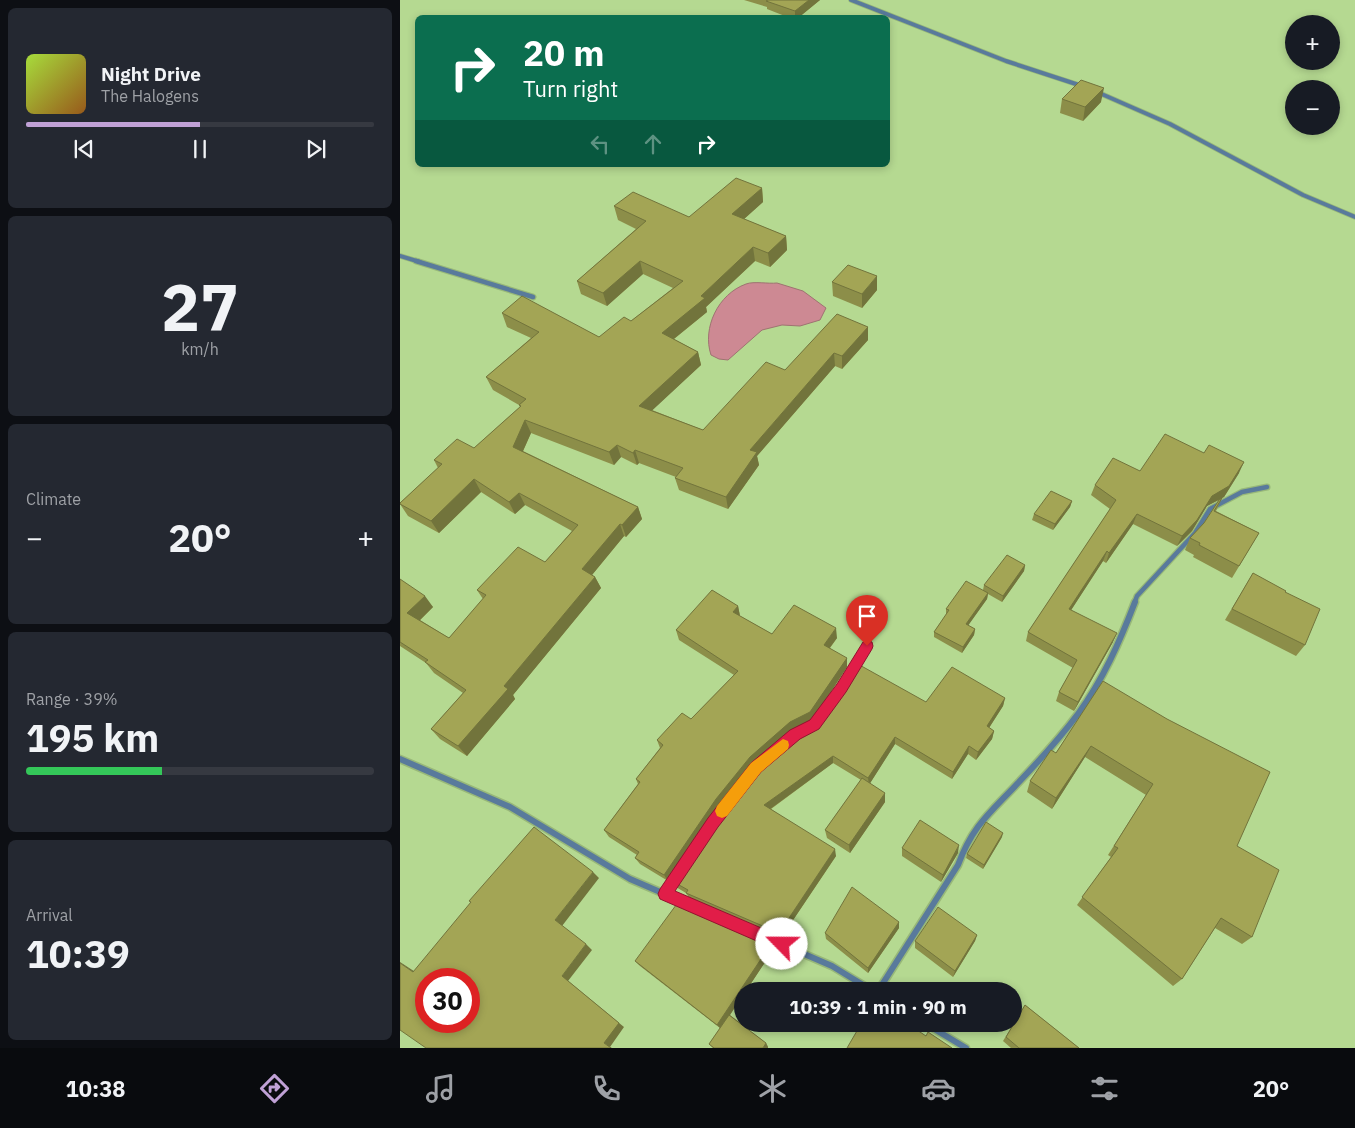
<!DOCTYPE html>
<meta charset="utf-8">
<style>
body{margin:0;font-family:"IBM Plex Sans",sans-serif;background:#242831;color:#f1f3f6;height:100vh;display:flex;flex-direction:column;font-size:19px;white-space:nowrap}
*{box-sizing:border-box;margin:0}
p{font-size:16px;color:#9ea1a6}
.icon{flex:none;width:28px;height:28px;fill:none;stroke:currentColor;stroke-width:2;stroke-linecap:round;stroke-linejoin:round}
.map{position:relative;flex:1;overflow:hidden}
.side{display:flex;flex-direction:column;gap:8px;padding:8px;background:#0d0f14;width:400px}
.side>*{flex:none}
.hud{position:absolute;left:15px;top:15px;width:475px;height:152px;border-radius:8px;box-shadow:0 2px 8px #0003;background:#0b6e4f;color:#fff;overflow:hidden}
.fabs{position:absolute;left:885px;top:15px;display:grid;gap:10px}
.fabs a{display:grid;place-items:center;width:55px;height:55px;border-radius:50%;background:#171b24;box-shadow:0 2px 8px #0003;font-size:25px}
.speed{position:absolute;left:15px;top:968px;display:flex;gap:10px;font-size:25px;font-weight:700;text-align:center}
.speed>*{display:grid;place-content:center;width:65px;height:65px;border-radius:50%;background:#171b24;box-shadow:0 2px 8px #0003;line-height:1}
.speed .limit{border:8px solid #d22;background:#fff;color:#111}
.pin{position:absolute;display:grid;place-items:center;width:42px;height:42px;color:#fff;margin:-51px -21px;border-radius:50% 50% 50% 0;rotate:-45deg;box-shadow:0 0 5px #0007}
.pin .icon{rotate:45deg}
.me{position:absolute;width:55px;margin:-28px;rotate:293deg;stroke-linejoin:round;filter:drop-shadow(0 0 4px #0008)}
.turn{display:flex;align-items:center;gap:18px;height:105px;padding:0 25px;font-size:22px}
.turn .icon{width:65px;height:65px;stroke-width:2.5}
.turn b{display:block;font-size:35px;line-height:42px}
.lanes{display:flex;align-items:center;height:48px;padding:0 25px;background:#0003;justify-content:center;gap:25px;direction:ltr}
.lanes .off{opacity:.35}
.big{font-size:38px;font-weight:700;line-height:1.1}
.side .card{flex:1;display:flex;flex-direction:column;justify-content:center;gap:8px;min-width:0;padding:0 18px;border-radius:8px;background:#242831}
.side .dial{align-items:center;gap:0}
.dial b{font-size:65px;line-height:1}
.song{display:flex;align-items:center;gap:15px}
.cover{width:60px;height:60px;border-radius:8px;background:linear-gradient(135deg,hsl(80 70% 55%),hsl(30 70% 35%))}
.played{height:5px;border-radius:2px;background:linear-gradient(90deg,#c0a1d6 50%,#363941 50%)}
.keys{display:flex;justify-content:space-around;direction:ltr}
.heat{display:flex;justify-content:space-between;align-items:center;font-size:28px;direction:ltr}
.charge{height:8px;border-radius:4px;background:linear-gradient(90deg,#34c759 39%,#363941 0)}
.trip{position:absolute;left:334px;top:982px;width:288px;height:50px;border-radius:25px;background:#171b24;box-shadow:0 2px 8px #0003;font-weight:700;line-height:50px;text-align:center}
.tab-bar{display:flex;height:80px;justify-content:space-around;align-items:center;background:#090b0e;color:#9ea1a6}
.tab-bar .icon{width:35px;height:35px}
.tab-bar .current{color:#c0a1d6}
.tab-bar b{font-size:22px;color:#f1f3f6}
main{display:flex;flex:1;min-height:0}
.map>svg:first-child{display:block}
</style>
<main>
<section class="side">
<div class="card">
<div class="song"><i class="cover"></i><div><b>Night Drive</b><p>The Halogens</p></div></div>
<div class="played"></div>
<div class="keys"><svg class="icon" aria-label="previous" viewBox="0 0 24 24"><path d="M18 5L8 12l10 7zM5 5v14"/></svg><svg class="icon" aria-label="pause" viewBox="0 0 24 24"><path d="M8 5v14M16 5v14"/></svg><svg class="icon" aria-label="next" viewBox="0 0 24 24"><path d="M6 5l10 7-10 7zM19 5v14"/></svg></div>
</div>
<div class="card dial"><b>27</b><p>km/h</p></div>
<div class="card"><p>Climate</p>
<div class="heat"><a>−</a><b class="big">20°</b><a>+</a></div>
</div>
<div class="card"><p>Range · 39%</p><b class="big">195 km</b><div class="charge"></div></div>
<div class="card"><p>Arrival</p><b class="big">10:39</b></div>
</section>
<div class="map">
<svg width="955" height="1048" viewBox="0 0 955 1048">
<rect width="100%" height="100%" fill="#b5d991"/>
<path fill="#cd8993" stroke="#9e7371" d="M377,283L403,291L426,308L420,320L400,326L382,325L362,330L328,360L319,359L311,355C302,328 318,294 346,284C354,281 368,284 377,283Z"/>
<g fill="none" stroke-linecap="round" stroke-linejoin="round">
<g stroke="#98b879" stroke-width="5.5">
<path id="minor-far2" d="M451,0L606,61L682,86
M697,92L770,124L903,195L955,217
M0,256L20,262"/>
</g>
<g stroke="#98b879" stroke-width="7">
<path id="minor-far1" d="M16,261L133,297
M734,604L737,596L795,533L810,509L842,492L867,487"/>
</g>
<g stroke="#98b879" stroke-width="9">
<path id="minor" d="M454,668L467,646
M0,759L110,807L230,879L432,966L473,991
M265,894L276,877
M478,991L558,865C573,825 590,813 618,783C638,762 660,738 678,714C703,680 720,641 735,602
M526,1024L566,1048"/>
</g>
<use href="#minor-far2" stroke="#597a9c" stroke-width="4"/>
<use href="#minor-far1" stroke="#597a9c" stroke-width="4.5"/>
<use href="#minor" stroke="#597a9c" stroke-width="6"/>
</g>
<path fill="#8c8e49" d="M344,0H420L398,18H390L367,9V7Z
M662,99L701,102L683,121L660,113Z
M362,188L363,202L344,219L386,236L387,250L370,267L355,261L306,307L307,312L274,339L298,352L301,365L252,410L303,430L385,370L468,327V340L442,369L435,366L357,456L359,465L328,509L279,490L275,478L276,477L239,463L237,465L221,457L214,465L131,433L123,451L238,507L242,519L226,537L224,536L192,575L195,577L201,588L113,695L115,699L67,756L40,739L31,729L63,693L34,673L26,663L0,646V579L33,607L20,620L49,638L83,599L77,590L145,562L172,531L125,505L115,514L81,492L39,533L8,516L0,504V503L38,468L34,460L74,448L120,407L119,405L93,390L86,377L131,338L107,327L102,313L199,337L231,321L273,288L243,274L207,306L181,294L177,281L236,229L218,220L214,206L289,217Z
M432,282L477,290L462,308L433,296Z
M740,471L839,473L824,497L822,498L816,511L859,533L832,578L793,557L794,555L785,550L790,538L804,523L819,500L807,506L792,531L777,546L733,524L706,563L703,561L671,610L713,642L674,711L656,701L659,692L673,668L626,641L628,632L710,509L691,495L695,485Z
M672,501L670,507L653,530L632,520L634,514Z
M625,565L624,571L602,602L588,594L587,599L568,625L575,629L574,635L562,653L534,637V632L546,615V609L583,590L584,585Z
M853,573L905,645L896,656L825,620Z
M338,606L340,616L372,634L437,638L430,648L447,667L412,721L392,730L352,765L319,807L268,881L240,864L235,858L237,855L209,837L204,830L238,784L236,779L260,748L257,740L291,719L334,675L279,640L276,630Z
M703,681L837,846L852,937L842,944L815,928L782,979L773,986L677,905L711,857L708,855L746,795L685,757L652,809L627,792L630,781L656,753Z
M605,698L603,706L589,728L594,731L592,739L576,760L568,754L552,779L495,744L470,783L485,802L450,853L427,838L425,830L461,780L433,763L371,809L436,856L381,938L290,899L286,893L276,887L272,881L324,806L526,702Z
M602,837L583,869L566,858L567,854Z
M502,848L558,853L541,882L502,856Z
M499,922V928L468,973L426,939L425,933Z
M577,935L575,941L553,977L515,948V941Z
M375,947L330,1015L366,1043L368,1047V1048H313L309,1044L320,1028L240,966L235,961Z
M625,1005L679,1048H611L603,1041Z
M386,1024H402L398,1032Z"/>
<path fill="#72743c" d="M409,0H420L398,18H395V11Z
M704,88L701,102L683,121L685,107Z
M362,188L363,202L334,228L332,214Z
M386,236L387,250L370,267L368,253Z
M353,247L355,261L306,307L307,312L265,346L262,333Z
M240,261L243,274L207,306L203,293Z
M477,276V290L462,308V294Z
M468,327V340L442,369V356Z
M298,352L301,365L243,419L239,406Z
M434,353L435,366L357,456L359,465L328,509L326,497L350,450Z
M125,420L131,433L119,460L113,447Z
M217,445L221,457L214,465L209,452Z
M235,450L239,463L237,465L233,453Z
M844,462L839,473L824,497L807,506L792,531L777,546L782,536L812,496Z
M74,479L81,492L39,533L31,521Z
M119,493L125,505L115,514L109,502Z
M672,501L670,507L653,530L655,524Z
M238,507L242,519L226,537L222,525Z
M737,514L733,524L706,563L709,553Z
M220,524L224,536L187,581L182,569Z
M707,551L703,561L666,618L669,609Z
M625,565L624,571L602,602L603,596Z
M195,577L201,588L113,695L115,699L67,756L58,746L104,686Z
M588,593L587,599L565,630L566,624Z
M25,596L33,607L16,624L7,613Z
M338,606L340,616L333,612Z
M436,628L437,638L425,654L424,645Z
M575,629L574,635L562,653L563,647Z
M717,633L713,642L674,711L678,702Z
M447,658V667L412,721L392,730L352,765L319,807L268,881L264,875L316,799L350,757Z
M605,698L603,706L585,734L587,726Z
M594,731L592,739L576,760L578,752Z
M495,737V744L469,785L468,778Z
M569,746L568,754L552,779L553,772Z
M691,746L685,757L652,809L656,798Z
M433,756V763L366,812L364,805Z
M485,793V802L450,853L449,845Z
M603,833L602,837L583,869L584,865Z
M559,845L558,853L541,882L543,875Z
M435,849L436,856L381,938L379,933Z
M193,872L199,878L162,926L155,920Z
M499,922V928L468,973V968Z
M577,935L575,941L553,977L555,971Z
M373,941L375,947L346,991H342V996L321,1029L317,1025Z
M186,944L192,950L168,981L224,1027L210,1047L212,1048H211L204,1043L162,976Z
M0,962L23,977L13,972L0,963Z
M400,1024H402L398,1032L397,1030Z
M366,1043L368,1047V1048H363Z"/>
<path fill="#a3a555" stroke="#72743c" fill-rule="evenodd" d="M368,0H409L395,11L366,1Z
M681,80L704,88L685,107L662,99Z
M336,178L362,188L332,214L386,236L368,253L353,247L301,296L305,298L262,333L298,352L239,406L303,430L366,362L385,370L437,314L468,327L442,356L434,353L350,450L357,452L326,497L275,478L283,468L235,450L233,453L217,445L209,452L125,420L113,447L238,507L222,525L220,524L182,569L195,577L104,686L108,689L58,746L31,729L66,690L25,662L28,660L0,642V579L25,596L7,613L49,638L86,595L77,590L118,547L145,562L178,525L119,493L109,502L74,479L31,521L0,504V503L42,464L34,460L57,439L74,448L121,406L119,405L126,399L86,377L139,332L102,313L122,296L199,337L224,317L231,321L283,281L240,261L203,293L177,281L246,221L214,206L233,192L289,217Z
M448,265L477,276L462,294L432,282Z
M765,434L804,453L809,445L844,462L829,486L812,496L797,520L782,536L737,514L709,553L707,551L669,609L717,633L678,702L659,692L677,660L628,632L716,500L695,485L713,458L740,471Z
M651,491L672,501L655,524L634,514Z
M822,498L814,511L859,533L839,566L799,545L800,543L790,538L804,523L819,500Z
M607,555L625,565L603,596L584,585Z
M853,573L886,591L885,592L920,609L905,645L832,609Z
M566,581L588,593L566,624L575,629L563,647L534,632L549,610L546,609Z
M312,590L338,606L333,612L372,634L394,605L436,628L424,645L447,658L410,712L390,722L350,757L316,799L264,875L235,858L239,852L204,830L240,782L236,779L263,745L257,740L282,713L291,719L338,671L276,630Z
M456,663L526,702L552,667L605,698L587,726L594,731L578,752L569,746L553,772L495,737L468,778L433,756L364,805L435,849L379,933L286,893L288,890L272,881L324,806L358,764L396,730L418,720Z
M703,681L767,719L870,772L837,846L879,870L852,937L821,918L782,979L682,897L718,848L714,846L753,784L691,746L656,798L630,781L651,750L656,753Z
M462,778L485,793L449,845L425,830Z
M520,820L559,845L543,875L502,848Z
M586,822L603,833L584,865L567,854Z
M134,827L193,872L155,920L186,944L162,976L219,1023L204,1043L211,1048H26L0,1030V963L13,972L71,902L69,901ZM26,979H69V1021H26Z
M452,887L499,922L468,968L425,933Z
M279,901L373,941L317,1025L235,961Z
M538,907L577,935L555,971L515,941Z
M397,983L408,991H392Z
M625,1005L679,1048H619L606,1037Z
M329,1015L366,1043L363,1048H314L309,1044Z
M388,1024H400L397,1030Z
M461,1024H508L526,1036L528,1032L552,1048H447Z"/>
<path fill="#e11d48" stroke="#92132f" d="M467,640L472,642L473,646L472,649L446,692L419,729L400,739L361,772L318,827L275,891L387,939L389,944L387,949L382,952L260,899L258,894L260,889L308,818L351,763L390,730L410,720L437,684L463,642Z"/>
<path fill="#f59e0b" d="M383,739L388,741L389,745L388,749L361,772L327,816L322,818L317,816L315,811L317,806L351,763Z"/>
</svg>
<div class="fabs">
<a>+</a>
<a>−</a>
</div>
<div class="speed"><div class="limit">30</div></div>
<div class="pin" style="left:467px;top:646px;background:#d93025"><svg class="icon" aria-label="arrive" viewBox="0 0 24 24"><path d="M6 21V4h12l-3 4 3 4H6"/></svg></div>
<svg class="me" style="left:382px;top:944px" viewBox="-20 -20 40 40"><circle r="19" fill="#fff"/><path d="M0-13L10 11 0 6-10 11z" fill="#e11d48"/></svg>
<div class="trip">10:39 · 1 min · 90 m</div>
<div class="hud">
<div class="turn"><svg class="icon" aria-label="right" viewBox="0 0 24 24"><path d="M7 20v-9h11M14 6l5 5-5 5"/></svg><div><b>20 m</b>Turn right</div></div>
<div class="lanes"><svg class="icon off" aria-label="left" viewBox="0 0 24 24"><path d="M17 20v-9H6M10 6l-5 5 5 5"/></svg><svg class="icon off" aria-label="ahead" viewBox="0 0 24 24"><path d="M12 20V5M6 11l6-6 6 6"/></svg><svg class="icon" aria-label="right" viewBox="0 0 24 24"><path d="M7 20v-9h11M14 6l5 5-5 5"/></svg></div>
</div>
</div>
</main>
<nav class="tab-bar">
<b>10:38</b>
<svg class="icon current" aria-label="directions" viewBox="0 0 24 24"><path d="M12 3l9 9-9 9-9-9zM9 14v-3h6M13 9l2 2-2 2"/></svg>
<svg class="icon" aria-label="music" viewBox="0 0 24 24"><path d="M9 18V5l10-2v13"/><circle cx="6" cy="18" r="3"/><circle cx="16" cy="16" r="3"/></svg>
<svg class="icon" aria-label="phone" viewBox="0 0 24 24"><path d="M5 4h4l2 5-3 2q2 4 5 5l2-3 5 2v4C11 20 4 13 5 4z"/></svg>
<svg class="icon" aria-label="climate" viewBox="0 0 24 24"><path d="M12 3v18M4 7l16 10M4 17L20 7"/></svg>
<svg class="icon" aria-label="car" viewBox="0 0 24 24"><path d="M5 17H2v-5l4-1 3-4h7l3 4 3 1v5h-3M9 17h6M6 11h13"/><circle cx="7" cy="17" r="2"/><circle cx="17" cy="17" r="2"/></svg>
<svg class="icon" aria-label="filters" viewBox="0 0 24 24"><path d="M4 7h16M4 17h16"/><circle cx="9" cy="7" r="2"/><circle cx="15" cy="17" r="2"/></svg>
<b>20°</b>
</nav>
